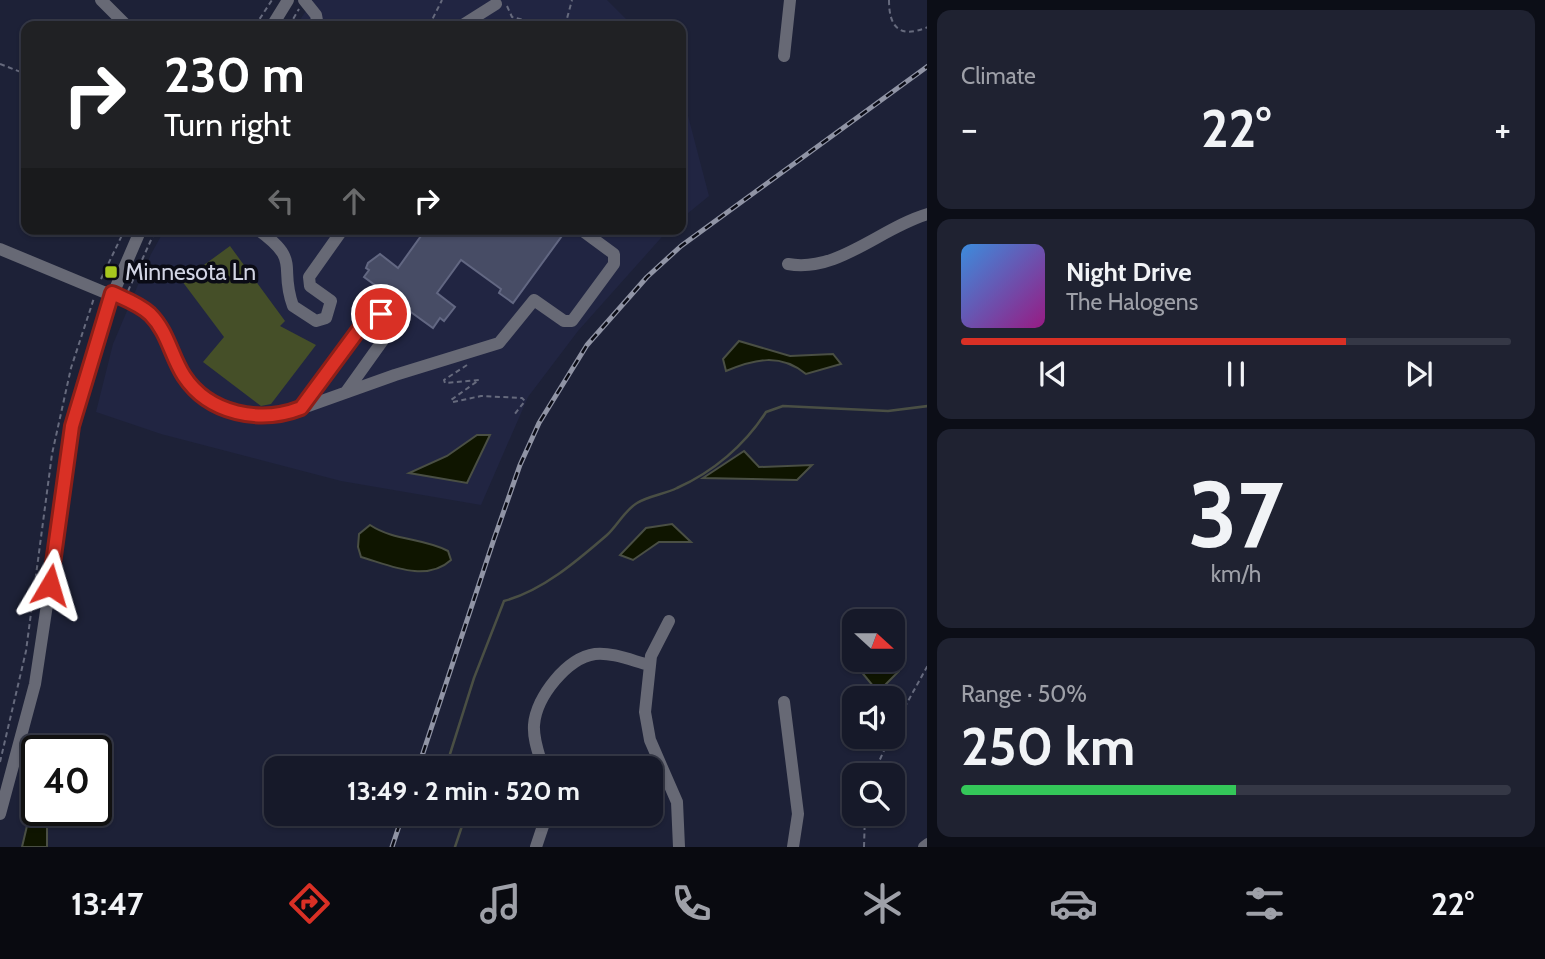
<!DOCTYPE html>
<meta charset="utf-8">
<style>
body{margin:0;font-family:Cabin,sans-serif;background:#1f2231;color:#f1f3f6;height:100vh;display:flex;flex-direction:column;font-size:26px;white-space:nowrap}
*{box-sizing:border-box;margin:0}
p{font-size:23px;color:#9ea0a8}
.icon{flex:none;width:38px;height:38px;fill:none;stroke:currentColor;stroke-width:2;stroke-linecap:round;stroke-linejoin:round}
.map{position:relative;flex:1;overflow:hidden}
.sheet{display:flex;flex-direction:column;gap:10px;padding:10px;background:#0c0e17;width:618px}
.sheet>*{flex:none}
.guide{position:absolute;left:21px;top:21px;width:665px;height:214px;border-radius:14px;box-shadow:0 2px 5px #0004,0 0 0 2px #353846;background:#202124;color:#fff;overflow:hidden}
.needle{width:46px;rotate:111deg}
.buttons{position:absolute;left:842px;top:609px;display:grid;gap:14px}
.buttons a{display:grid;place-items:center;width:63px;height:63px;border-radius:14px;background:#161929;box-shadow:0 2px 5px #0004,0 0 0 2px #353846;font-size:35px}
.speed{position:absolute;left:21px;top:735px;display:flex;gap:14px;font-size:35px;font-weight:700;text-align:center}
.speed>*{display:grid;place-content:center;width:91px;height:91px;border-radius:50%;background:#161929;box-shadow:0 2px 5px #0004,0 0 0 2px #353846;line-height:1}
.speed .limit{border:4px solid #111;border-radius:10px;background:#fff;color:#111}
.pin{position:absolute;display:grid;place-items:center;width:60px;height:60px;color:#fff;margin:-30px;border:4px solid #fff;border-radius:50%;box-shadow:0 2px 7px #0007}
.me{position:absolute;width:77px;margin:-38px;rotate:7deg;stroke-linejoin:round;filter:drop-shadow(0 0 5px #0008)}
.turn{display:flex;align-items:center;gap:24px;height:147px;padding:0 28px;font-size:32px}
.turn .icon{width:91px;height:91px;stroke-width:2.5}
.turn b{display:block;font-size:49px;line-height:60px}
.lanes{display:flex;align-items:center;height:66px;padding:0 28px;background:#0003;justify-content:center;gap:35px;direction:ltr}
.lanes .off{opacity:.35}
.big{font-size:52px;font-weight:800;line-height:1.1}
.sheet .tile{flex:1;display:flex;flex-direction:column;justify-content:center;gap:10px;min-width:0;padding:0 24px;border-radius:14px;background:#1f2231}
.sheet .dial{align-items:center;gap:0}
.dial b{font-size:91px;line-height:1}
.song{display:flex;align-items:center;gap:21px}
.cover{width:84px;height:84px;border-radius:10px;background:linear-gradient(135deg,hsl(210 70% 55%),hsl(310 70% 35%))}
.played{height:7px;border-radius:4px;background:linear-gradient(90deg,#d93025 70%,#353846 70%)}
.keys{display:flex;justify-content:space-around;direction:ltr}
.heat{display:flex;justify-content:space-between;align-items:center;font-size:38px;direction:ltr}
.charge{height:10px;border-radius:5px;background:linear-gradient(90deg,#34c759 50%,#353846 0)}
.trip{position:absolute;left:264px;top:756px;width:399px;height:70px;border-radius:14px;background:#161929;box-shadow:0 2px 5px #0004,0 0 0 2px #353846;font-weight:800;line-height:70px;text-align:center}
.menu{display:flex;height:112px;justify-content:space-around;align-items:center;background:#090a10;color:#9ea0a8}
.menu .icon{width:49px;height:49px}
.menu .on{color:#d93025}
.menu b{font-size:32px;color:#f1f3f6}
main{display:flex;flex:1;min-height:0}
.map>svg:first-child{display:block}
</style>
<main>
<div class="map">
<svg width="928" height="847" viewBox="0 0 928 847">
<rect width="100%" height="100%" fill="#1d2137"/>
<path fill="#212542" d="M313,0H607L633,26H296Z
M681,89L709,196L681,219Z
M165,229H669L578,331L528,397L481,505L341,481L161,434L96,412L113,344L151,254Z"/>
<path fill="#454f28" d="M230,246L285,321L280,326L316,345L271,404L261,406L203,362L224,337L182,281Z"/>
<path fill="#0f1500" stroke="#4a4f44" stroke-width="2" d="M739,341L790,356L833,354L841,364L806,374C780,353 755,359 726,371L723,359Z
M477,435H490L467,483L409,473L447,456Z
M744,451L759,467L812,465L797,480L703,478Z
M672,524L691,542H659L633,560L620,555L646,528Z
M370,525C394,541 424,538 448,551L451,560C426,583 389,565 361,557L358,547L359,534Z
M846,641L854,644V660H892L893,651L903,647L899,671L878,692L850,658Z
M37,802V810L47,812V847H22L31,809Z"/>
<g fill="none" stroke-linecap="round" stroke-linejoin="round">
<path stroke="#4a4f44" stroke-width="2.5" d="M457,768L450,754L474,678L504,601C542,591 577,561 607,535C617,526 625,510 637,503C648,496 665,494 677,488C713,472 745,445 766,412L783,406L888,411L928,406
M455,847L466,814"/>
</g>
<path fill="#474c65" stroke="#626782" stroke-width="2" d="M426,229H567L513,303L499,293L501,289L461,260L437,293L455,307L444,321L440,318L433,328L397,302L394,305L384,298L387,294L364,277L369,270L366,268L368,263L380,254L398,268Z"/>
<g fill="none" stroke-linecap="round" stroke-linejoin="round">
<path stroke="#666a7d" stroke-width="2" stroke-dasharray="5 3.5" stroke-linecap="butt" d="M889,0C889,27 899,39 928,27
M507,6L512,17L547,26
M255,26L272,0
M289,26L299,9
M429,26L442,0
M565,26L572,0
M0,64L26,74
M101,279L125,229
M128,291L156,229
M467,365L444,380L445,383L479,380L451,400L453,402L481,396L522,398L525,401L514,415
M892,730L928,665
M0,762L26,651L52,454L71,368L94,298
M873,775L890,737
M864,847L865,814"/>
<path stroke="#676975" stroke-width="12" d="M101,0L127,26
M304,0L316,15L318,26
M272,26L288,0
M461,26L496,4
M784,56L790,0
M257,229C303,262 278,265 293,306L316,321L326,318L331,301L310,286L309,277L343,229
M0,249L142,308L159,325L184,376L204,399L229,410L256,417L294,411L395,375L499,343L534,300L564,321H572L614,264V254L580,229
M788,264C838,273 880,228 928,214
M301,408L369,316L381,314L389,320L391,329L346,392
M669,621L651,656L645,712L650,740L677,802L679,847
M784,702L798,814L793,847
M543,768C539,754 533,740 534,725C536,697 567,658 595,654C612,652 633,661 649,665
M0,814L35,684L77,406L103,317L141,229
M536,847L547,814
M924,847L928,844"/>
<g stroke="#9094a5" stroke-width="5">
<path id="rail" d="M418,768L494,539L520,465L539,423L587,345L647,277L681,246L928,66
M392,847L403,814"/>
</g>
<use href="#rail" stroke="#0a0b15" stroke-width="2.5" stroke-dasharray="8" stroke-linecap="butt"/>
</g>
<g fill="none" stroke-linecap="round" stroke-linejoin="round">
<g stroke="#8d1f18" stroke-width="18">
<path id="route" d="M50,585L72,426L112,293C125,299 139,304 150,314C168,332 171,356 184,376C209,414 260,424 301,408L369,316L381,314"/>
</g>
<use href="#route" stroke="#d93025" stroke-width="12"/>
</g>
<rect fill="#a7c71e" stroke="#0a0b15" stroke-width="2.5" x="104" y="265" width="14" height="14" rx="3.5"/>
<g text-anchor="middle" stroke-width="7" stroke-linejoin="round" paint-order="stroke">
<g font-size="23" fill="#d2d5e4" stroke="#0a0b15" text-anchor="start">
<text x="125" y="280">Minnesota Ln</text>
</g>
</g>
</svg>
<div class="buttons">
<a><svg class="needle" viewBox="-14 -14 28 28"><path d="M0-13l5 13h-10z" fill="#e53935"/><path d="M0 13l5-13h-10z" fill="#9ea0a8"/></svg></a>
<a><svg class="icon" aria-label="sound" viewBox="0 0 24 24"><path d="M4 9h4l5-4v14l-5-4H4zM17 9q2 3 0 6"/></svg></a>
<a><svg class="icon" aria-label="search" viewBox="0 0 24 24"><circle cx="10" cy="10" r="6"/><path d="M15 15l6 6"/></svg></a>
</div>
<div class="speed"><div class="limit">40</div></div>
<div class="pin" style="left:381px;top:314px;background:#d93025"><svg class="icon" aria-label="arrive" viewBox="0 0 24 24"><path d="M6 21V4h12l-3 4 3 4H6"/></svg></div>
<svg class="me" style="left:50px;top:585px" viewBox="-20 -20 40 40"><path d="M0-17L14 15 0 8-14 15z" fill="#d93025" stroke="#fff" stroke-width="4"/></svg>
<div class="trip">13:49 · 2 min · 520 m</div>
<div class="guide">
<div class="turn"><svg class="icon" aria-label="right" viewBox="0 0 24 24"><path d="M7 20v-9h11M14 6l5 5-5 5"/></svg><div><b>230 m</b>Turn right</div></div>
<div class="lanes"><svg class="icon off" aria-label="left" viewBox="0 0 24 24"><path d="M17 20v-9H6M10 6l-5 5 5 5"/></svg><svg class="icon off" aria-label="ahead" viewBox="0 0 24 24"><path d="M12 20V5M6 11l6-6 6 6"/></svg><svg class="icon" aria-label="right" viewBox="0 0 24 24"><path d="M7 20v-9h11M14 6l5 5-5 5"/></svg></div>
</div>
</div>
<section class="sheet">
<div class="tile"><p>Climate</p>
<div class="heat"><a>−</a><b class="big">22°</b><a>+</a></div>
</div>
<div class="tile">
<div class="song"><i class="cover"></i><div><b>Night Drive</b><p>The Halogens</p></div></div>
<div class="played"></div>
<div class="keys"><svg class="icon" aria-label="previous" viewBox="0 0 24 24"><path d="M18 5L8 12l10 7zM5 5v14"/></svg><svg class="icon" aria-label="pause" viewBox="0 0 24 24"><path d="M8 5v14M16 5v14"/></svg><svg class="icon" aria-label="next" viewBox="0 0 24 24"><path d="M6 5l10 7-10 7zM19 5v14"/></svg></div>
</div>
<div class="tile dial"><b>37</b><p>km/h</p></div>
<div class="tile"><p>Range · 50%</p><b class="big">250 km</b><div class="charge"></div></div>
</section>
</main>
<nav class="menu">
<b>13:47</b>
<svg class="icon on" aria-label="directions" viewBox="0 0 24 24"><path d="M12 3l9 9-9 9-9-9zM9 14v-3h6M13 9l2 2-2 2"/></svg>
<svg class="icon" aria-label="music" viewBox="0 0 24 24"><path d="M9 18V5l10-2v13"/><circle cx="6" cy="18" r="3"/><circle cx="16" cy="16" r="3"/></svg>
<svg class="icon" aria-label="phone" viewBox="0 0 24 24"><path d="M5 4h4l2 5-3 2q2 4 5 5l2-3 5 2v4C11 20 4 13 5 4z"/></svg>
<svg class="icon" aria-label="climate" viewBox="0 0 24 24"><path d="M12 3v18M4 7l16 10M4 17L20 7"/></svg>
<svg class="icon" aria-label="car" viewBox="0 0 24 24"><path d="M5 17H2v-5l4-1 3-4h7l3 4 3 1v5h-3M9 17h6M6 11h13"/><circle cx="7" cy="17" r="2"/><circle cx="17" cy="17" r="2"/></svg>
<svg class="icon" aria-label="filters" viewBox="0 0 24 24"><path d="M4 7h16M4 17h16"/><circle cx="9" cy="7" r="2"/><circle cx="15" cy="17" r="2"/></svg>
<b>22°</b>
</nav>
